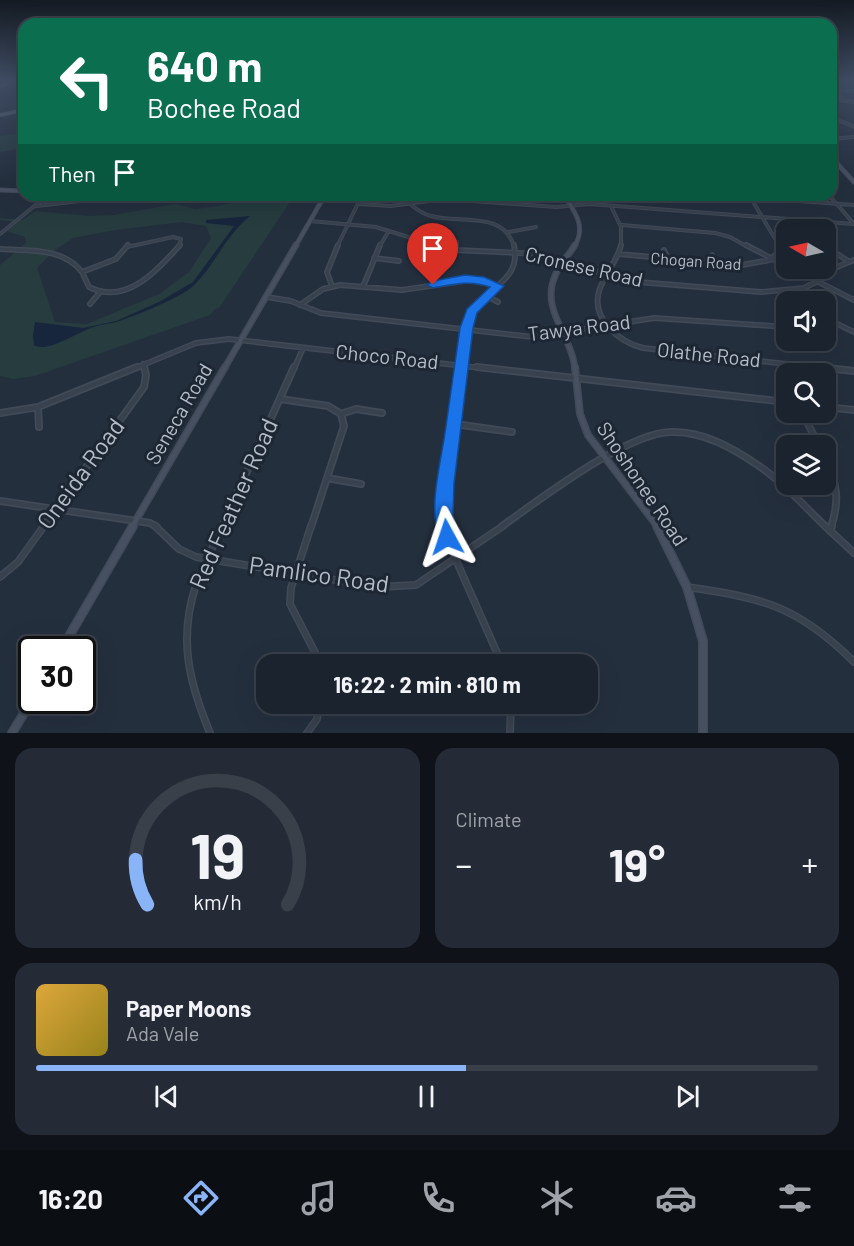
<!DOCTYPE html>
<meta charset="utf-8">
<style>
body{margin:0;font-family:Barlow,sans-serif;background:#242b36;color:#f1f3f6;height:100vh;display:flex;flex-direction:column;font-size:22px;white-space:nowrap}
*{box-sizing:border-box;margin:0}
p{font-size:20px;color:#a0a4aa}
.icon{flex:none;width:33px;height:33px;fill:none;stroke:currentColor;stroke-width:2;stroke-linecap:round;stroke-linejoin:round}
.map{position:relative;height:733px;overflow:hidden}
.sheet{display:flex;flex-direction:column;gap:15px;padding:15px;background:#0f1319;flex:1}
.sheet>*{flex:none}
.top-card{position:absolute;left:18px;top:18px;width:819px;height:183px;border-radius:18px;box-shadow:0 6px 24px #0002,0 0 0 2px #39404a;background:#0b6e4f;color:#fff;overflow:hidden}
.needle{width:39px;rotate:279deg}
.buttons{position:absolute;left:776px;top:219px;display:grid;gap:12px}
.buttons a{display:grid;place-items:center;width:60px;height:60px;border-radius:12px;background:#1b232e;box-shadow:0 6px 24px #0002,0 0 0 2px #39404a;font-size:30px}
.speed{position:absolute;left:18px;top:636px;display:flex;gap:12px;font-size:30px;font-weight:700;text-align:center}
.speed>*{display:grid;place-content:center;width:78px;height:78px;border-radius:50%;background:#1b232e;box-shadow:0 6px 24px #0002,0 0 0 2px #39404a;line-height:1}
.speed .limit{border:3px solid #111;border-radius:9px;background:#fff;color:#111}
.pin{position:absolute;display:grid;place-items:center;width:51px;height:51px;color:#fff;margin:-62px -26px;border-radius:50% 50% 50% 0;rotate:-45deg;box-shadow:0 0 6px #0007}
.pin .icon{rotate:45deg}
.me{position:absolute;width:66px;margin:-33px;rotate:355deg;stroke-linejoin:round;filter:drop-shadow(0 0 4px #0008)}
.turn{display:flex;align-items:center;gap:21px;height:126px;padding:0 30px;font-size:27px}
.turn .icon{width:78px;height:78px;stroke-width:2.5}
.turn b{display:block;font-size:42px;line-height:51px}
.then{display:flex;align-items:center;height:57px;padding:0 30px;background:#0003;gap:12px;font-size:22px}
.big{font-size:45px;font-weight:700;line-height:1.1}
.sheet .card{flex:1;display:flex;flex-direction:column;justify-content:center;gap:9px;min-width:0;padding:0 21px;border-radius:18px;background:#242b36}
.sheet .dial{align-items:center;gap:0}
.dial svg{height:156px;overflow:visible;fill:none;stroke:#39404a;stroke-width:7;stroke-linecap:round;text-anchor:middle}
.dial text{fill:#f1f3f6;stroke:none}
.song{display:flex;align-items:center;gap:18px}
.cover{width:72px;height:72px;border-radius:9px;background:linear-gradient(135deg,hsl(40 70% 55%),hsl(50 70% 35%))}
.played{height:6px;border-radius:3px;background:linear-gradient(90deg,#8ab4f8 55%,#39404a 55%)}
.keys{display:flex;justify-content:space-around;direction:ltr}
.heat{display:flex;justify-content:space-between;align-items:center;font-size:33px;direction:ltr}
.sheet .tiles{flex:1;display:grid;gap:15px;grid-template-columns:1fr 1fr}
.card:last-child{grid-column:span 2}
.trip{position:absolute;left:256px;top:654px;width:342px;height:60px;border-radius:18px;background:#1b232e;box-shadow:0 6px 24px #0002,0 0 0 2px #39404a;font-weight:700;line-height:60px;text-align:center}
.tab-bar{display:flex;height:96px;justify-content:space-around;align-items:center;background:#0b0e12;color:#a0a4aa}
.tab-bar .icon{width:42px;height:42px}
.tab-bar .active{color:#8ab4f8}
.tab-bar b{font-size:27px;color:#f1f3f6}
.map>svg:first-child{display:block}
</style>
<div class="map">
<svg width="854" height="733" viewBox="0 0 854 733">
<rect width="100%" height="100%" fill="#242f3e"/>
<path fill="#263c3f" fill-rule="evenodd" d="M24,133V148L0,152V136Z
M259,195L294,196L219,308L215,309L210,315L35,376L13,379L0,376V265L26,243L25,237L7,231L18,222L0,220V218L22,220L36,211L90,216L113,215L176,204L195,209L219,206ZM182,222L206,226L211,238L189,272L159,294L87,324L55,322L37,268L55,250L73,238L115,230Z"/>
<path fill="#17263c" d="M250,216C224,237 215,266 192,287C179,298 133,317 116,322C109,324 101,324 94,327C79,331 47,354 34,345L33,336L35,322L83,328L116,321L159,302L193,282L234,226L206,223V220Z"/>
<g fill="none" stroke-linecap="round" stroke-linejoin="round">
<g stroke="#414a57" stroke-width="4">
<path id="street-far3" d="M841,80L854,82
M831,87L844,100
M835,90L854,91
M831,99L854,102
M831,117L854,127
M831,139L854,137
M713,195L854,205
M749,195L780,247
M829,195L854,224
M358,204L391,206L445,199L556,207L590,204L854,224
M410,204C416,209 423,214 431,216C458,224 505,210 514,247
M37,206L132,195
M611,206L621,227V247
M310,221L376,227L440,247
M622,225L715,233L730,237L748,247
M509,232L536,227
M0,234L48,195
M127,247L173,237L181,239L179,247
M337,247L362,195
M379,247L389,231
M456,247L457,242"/>
</g>
<g stroke="#414a57" stroke-width="6">
<path id="street-far2" d="M128,245L116,259L82,272L89,287C126,306 158,270 180,245
M434,245L455,250L539,254L626,281L761,292L804,288L816,282L830,270L854,260
M621,245C617,262 604,275 599,291C591,319 619,342 643,348L832,369
M746,245L786,266
M825,246L848,261
M0,249C29,251 62,247 82,272
M455,250L456,245
M664,250L668,259
M619,254L742,265L770,260L781,249L779,245
M712,255L715,263
M374,258L399,261
M791,268L854,300
M332,286L327,272L338,245
M363,287L380,245
M780,291L793,302
M487,296L498,302
M267,297L291,301L321,313L533,337L654,318L786,327
M90,304L101,291
M300,305L323,289L340,285L402,290L471,280L498,286
M825,318L854,332
M143,364L144,369
M133,369L196,343L229,339L490,369
M294,369L303,348
M461,369C463,351 463,329 471,313C484,287 522,283 514,245"/>
</g>
<g stroke="#414a57" stroke-width="8">
<path id="street-far1" d="M477,367L786,402
M818,367L854,371
M280,399L328,406L341,414L344,426L311,527
M38,407L39,427
M825,407L854,410
M802,412L819,446
M0,413L38,407L137,367
M341,414L356,409L382,413
M455,424L512,432
M825,458C837,482 840,501 831,527
M327,478L361,484
M0,501L150,523L157,527
M43,527L144,387L146,375L144,367
M222,527L294,367
M446,527L444,515L446,484L461,367
M501,527C539,500 626,433 671,432C703,431 733,448 759,466C783,482 805,507 826,527"/>
</g>
<g stroke="#414a57" stroke-width="8">
<path id="street" d="M155,526L179,549L196,557L378,587L416,585L503,526
M311,526L291,588L290,604L321,664
M446,526L456,560L502,664
M825,526L854,553
M830,531L832,526
M0,577L18,562L44,526
M687,587C763,598 798,606 854,662
M210,733C189,682 178,639 196,585C203,565 214,545 223,526
M307,733L317,719L320,704
M510,733L511,704"/>
</g>
<g stroke="#414a57" stroke-width="4">
<path id="secondary-far4" d="M0,87L14,80"/>
</g>
<g stroke="#414a57" stroke-width="5">
<path id="secondary-far3" d="M831,157L854,182
M0,190L24,191
M564,195C575,212 587,227 574,247
M295,247L325,195"/>
</g>
<g stroke="#414a57" stroke-width="7">
<path id="secondary-far2" d="M224,369L296,245
M575,369C572,336 540,310 555,276C559,265 569,255 575,245"/>
</g>
<g stroke="#414a57" stroke-width="8">
<path id="secondary-far1" d="M575,367L580,414L588,435L658,527
M132,527L225,367"/>
</g>
<g stroke="#414a57" stroke-width="10">
<path id="secondary" d="M657,526L687,587L703,641V733
M61,650L133,526
M12,733L32,700"/>
</g>
<g stroke="#414a57" stroke-width="4.5">
<path id="primary" d="M0,115L24,110"/>
</g>
<use href="#street-far3" stroke="#38414e" stroke-width="2"/>
<use href="#street-far2" stroke="#38414e" stroke-width="3"/>
<use href="#street-far1" stroke="#38414e" stroke-width="4.5"/>
<use href="#street" stroke="#38414e" stroke-width="5"/>
<use href="#secondary-far4" stroke="#465061" stroke-width="2"/>
<use href="#secondary-far3" stroke="#465061" stroke-width="3"/>
<use href="#secondary-far2" stroke="#465061" stroke-width="4"/>
<use href="#secondary-far1" stroke="#465061" stroke-width="5"/>
<use href="#secondary" stroke="#465061" stroke-width="7"/>
<use href="#primary" stroke="#56606e" stroke-width="3"/>
</g>
<linearGradient id="sky" x2="0" y2="1"><stop stop-color="#141a22"/><stop offset="0.44" stop-color="#3f4d63"/><stop offset="1" stop-color="#3f4d63" stop-opacity="0"/></linearGradient>
<rect width="854" height="183" fill="url(#sky)"/>
<path fill="#1a73e8" stroke="#114b97" stroke-width="1.5" d="M465,275L484,277L504,286L477,313L473,328L454,484L453,515L456,537L454,543L447,545L441,543C427,511 440,467 445,433C450,398 455,363 460,328L467,309L490,287C470,280 454,284 433,288L427,285L433,281Z"/>
<g text-anchor="middle" stroke-width="6" stroke-linejoin="round" paint-order="stroke">
<g font-size="16" fill="#b4bcc9" stroke="#1d2633">
<text transform="translate(696 261) rotate(4)" y="6">Chogan Road</text>
</g>
<g font-size="20" fill="#b4bcc9" stroke="#1d2633">
<text transform="translate(584 267) rotate(13)" y="7">Cronese Road</text>
<text transform="translate(579 328) rotate(-7)" y="7">Tawya Road</text>
<text transform="translate(709 355) rotate(6)" y="7">Olathe Road</text>
<text transform="translate(387 357) rotate(6)" y="7">Choco Road</text>
<text transform="translate(179 414) rotate(-60)" y="7">Seneca Road</text>
<text transform="translate(642 484) rotate(56)" y="7">Shoshonee Road</text>
</g>
<g font-size="24" fill="#b4bcc9" stroke="#1d2633">
<text transform="translate(81 474) rotate(-54)" y="8">Oneida Road</text>
<text transform="translate(234 504) rotate(-66)" y="8">Red Feather Road</text>
<text transform="translate(319 575) rotate(8)" y="8">Pamlico Road</text>
</g>
</g>
</svg>
<div class="buttons">
<a><svg class="needle" viewBox="-14 -14 28 28"><path d="M0-13l5 13h-10z" fill="#e53935"/><path d="M0 13l5-13h-10z" fill="#a0a4aa"/></svg></a>
<a><svg class="icon" aria-label="sound" viewBox="0 0 24 24"><path d="M4 9h4l5-4v14l-5-4H4zM17 9q2 3 0 6"/></svg></a>
<a><svg class="icon" aria-label="search" viewBox="0 0 24 24"><circle cx="10" cy="10" r="6"/><path d="M15 15l6 6"/></svg></a>
<a><svg class="icon" aria-label="layers" viewBox="0 0 24 24"><path d="M12 4l9 5-9 5-9-5zM3 14l9 5 9-5"/></svg></a>
</div>
<div class="speed"><div class="limit">30</div></div>
<div class="pin" style="left:433px;top:285px;background:#d93025"><svg class="icon" aria-label="arrive" viewBox="0 0 24 24"><path d="M6 21V4h12l-3 4 3 4H6"/></svg></div>
<svg class="me" style="left:447px;top:537px" viewBox="-20 -20 40 40"><path d="M0-17L14 15 0 8-14 15z" fill="#1a73e8" stroke="#fff" stroke-width="4"/></svg>
<div class="trip">16:22 · 2 min · 810 m</div>
<div class="top-card">
<div class="turn"><svg class="icon" aria-label="left" viewBox="0 0 24 24"><path d="M17 20v-9H6M10 6l-5 5 5 5"/></svg><div><b>640 m</b>Bochee Road</div></div>
<div class="then">Then<svg class="icon" aria-label="arrive" viewBox="0 0 24 24"><path d="M6 21V4h12l-3 4 3 4H6"/></svg></div>
</div>
</div>
<section class="sheet">
<div class="tiles">
<div class="card dial"><svg viewBox="0 0 100 80">
<path d="M14 69A42 42 0 1 1 86 69"/>
<path d="M14 69A42 42 0 0 1 8 46" stroke="#8ab4f8"/>
<text x="50" y="56" font-size="32" font-weight="700">19</text>
<text x="50" y="72" font-size="11">km/h</text>
</svg></div>
<div class="card"><p>Climate</p>
<div class="heat"><a>−</a><b class="big">19°</b><a>+</a></div>
</div>
<div class="card">
<div class="song"><i class="cover"></i><div><b>Paper Moons</b><p>Ada Vale</p></div></div>
<div class="played"></div>
<div class="keys"><svg class="icon" aria-label="previous" viewBox="0 0 24 24"><path d="M18 5L8 12l10 7zM5 5v14"/></svg><svg class="icon" aria-label="pause" viewBox="0 0 24 24"><path d="M8 5v14M16 5v14"/></svg><svg class="icon" aria-label="next" viewBox="0 0 24 24"><path d="M6 5l10 7-10 7zM19 5v14"/></svg></div>
</div>
</div>
</section>
<nav class="tab-bar">
<b>16:20</b>
<svg class="icon active" aria-label="directions" viewBox="0 0 24 24"><path d="M12 3l9 9-9 9-9-9zM9 14v-3h6M13 9l2 2-2 2"/></svg>
<svg class="icon" aria-label="music" viewBox="0 0 24 24"><path d="M9 18V5l10-2v13"/><circle cx="6" cy="18" r="3"/><circle cx="16" cy="16" r="3"/></svg>
<svg class="icon" aria-label="phone" viewBox="0 0 24 24"><path d="M5 4h4l2 5-3 2q2 4 5 5l2-3 5 2v4C11 20 4 13 5 4z"/></svg>
<svg class="icon" aria-label="climate" viewBox="0 0 24 24"><path d="M12 3v18M4 7l16 10M4 17L20 7"/></svg>
<svg class="icon" aria-label="car" viewBox="0 0 24 24"><path d="M5 17H2v-5l4-1 3-4h7l3 4 3 1v5h-3M9 17h6M6 11h13"/><circle cx="7" cy="17" r="2"/><circle cx="17" cy="17" r="2"/></svg>
<svg class="icon" aria-label="filters" viewBox="0 0 24 24"><path d="M4 7h16M4 17h16"/><circle cx="9" cy="7" r="2"/><circle cx="15" cy="17" r="2"/></svg>
</nav>
